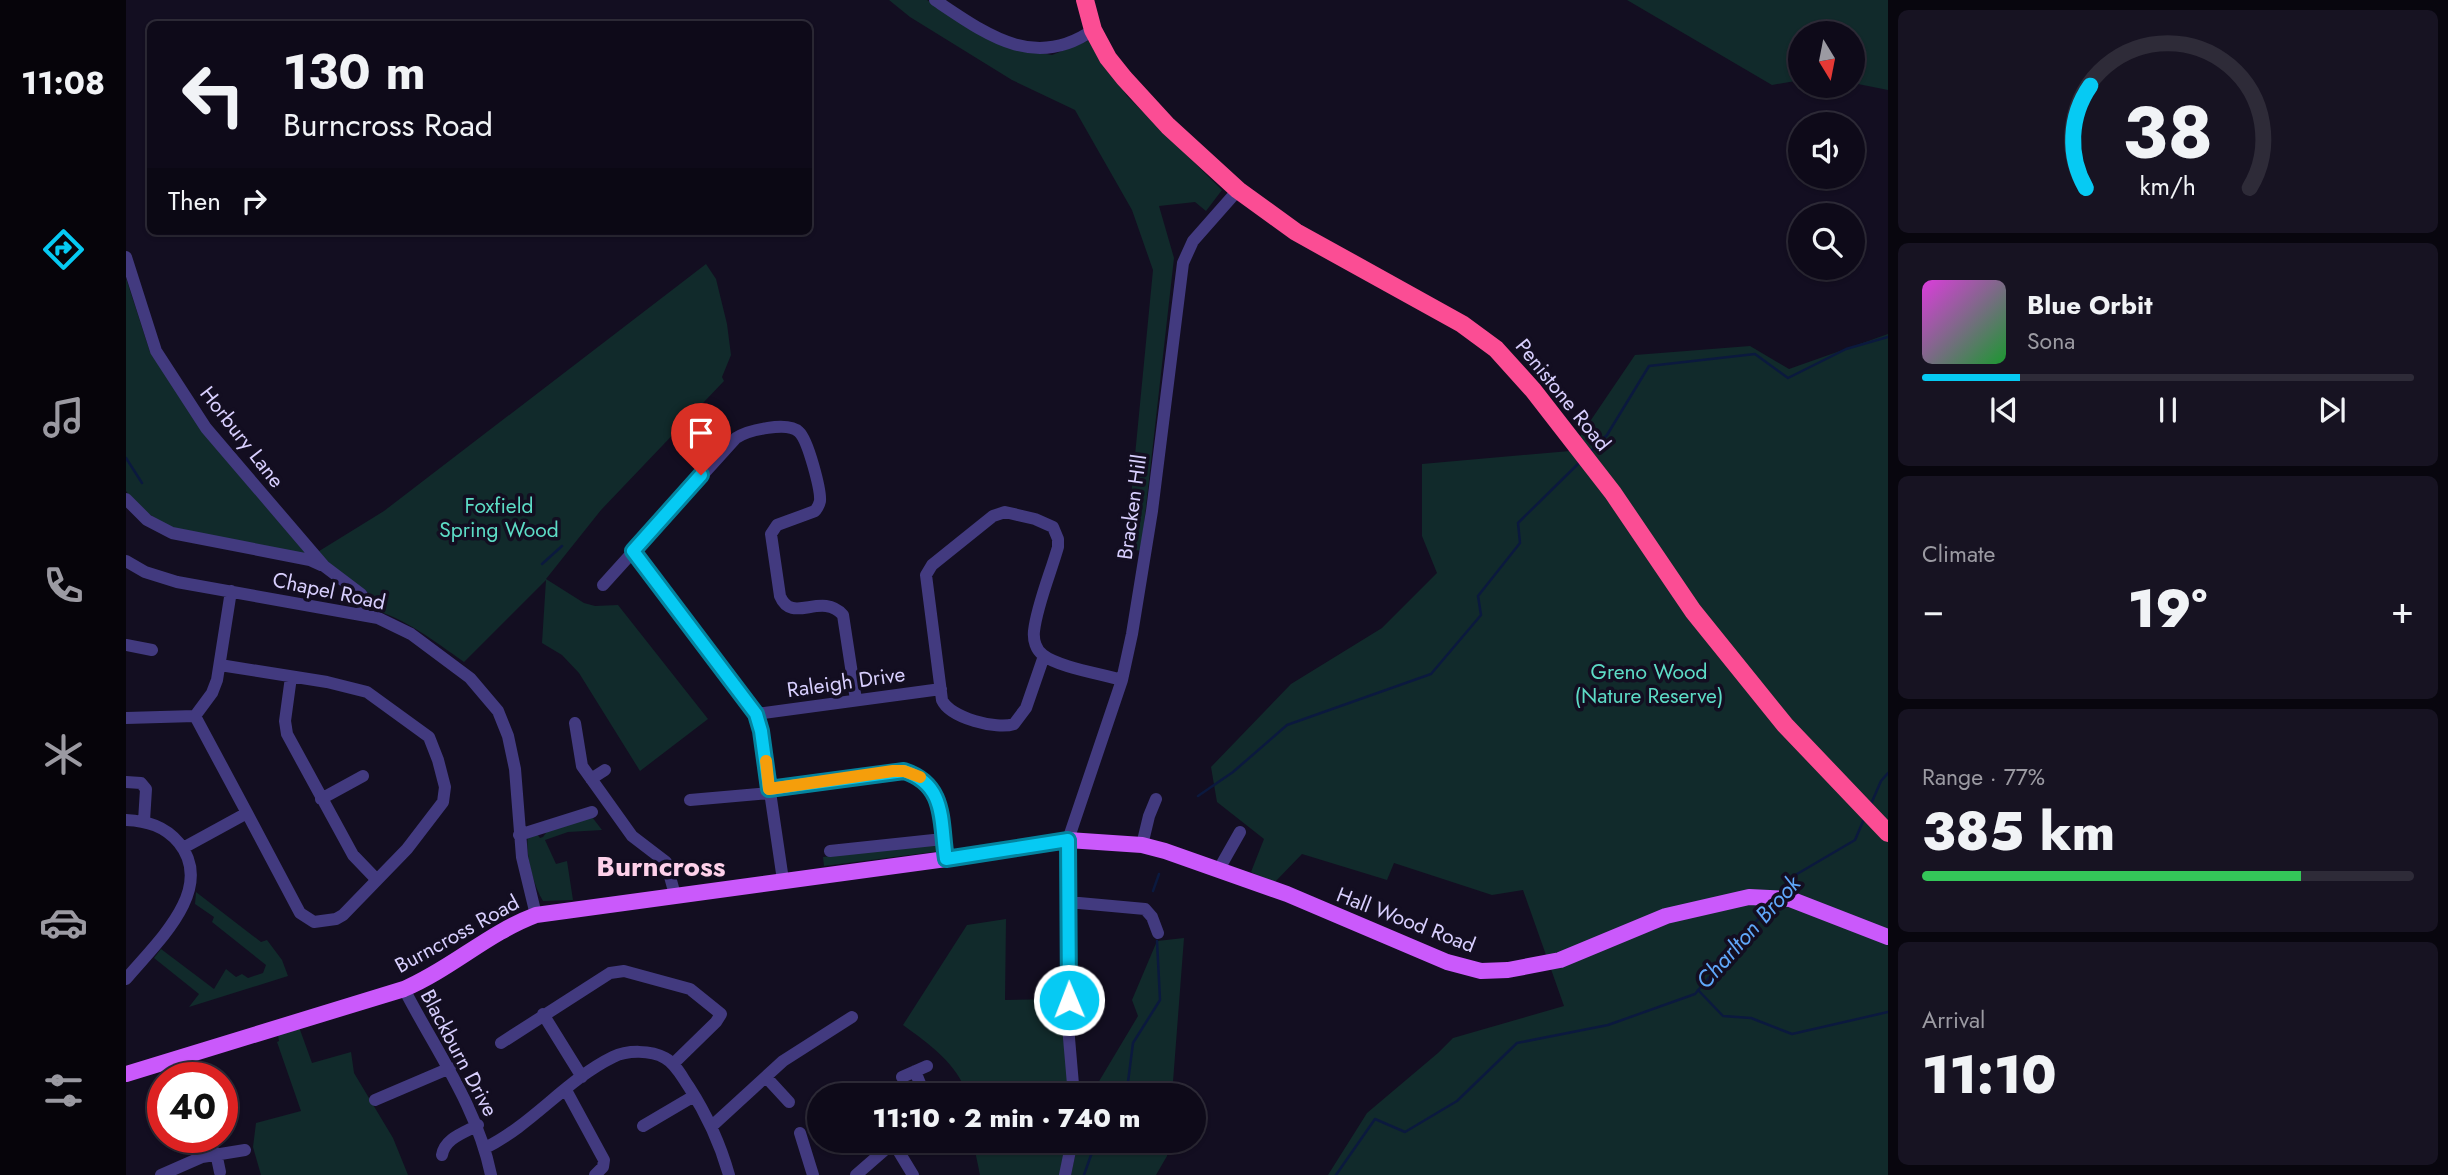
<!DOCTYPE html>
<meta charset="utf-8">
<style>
body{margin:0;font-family:Jost,sans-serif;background:#171322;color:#f1f3f6;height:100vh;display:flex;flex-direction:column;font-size:26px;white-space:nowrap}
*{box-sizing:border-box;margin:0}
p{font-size:23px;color:#9b9aa2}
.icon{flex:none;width:38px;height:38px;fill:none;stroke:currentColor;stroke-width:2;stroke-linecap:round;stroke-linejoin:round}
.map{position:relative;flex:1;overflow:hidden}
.details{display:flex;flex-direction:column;gap:10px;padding:10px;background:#08060e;width:560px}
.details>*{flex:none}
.banner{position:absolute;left:21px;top:21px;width:665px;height:214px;border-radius:10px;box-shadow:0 2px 5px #0004,0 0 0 2px #2e2b38;background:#0e0a19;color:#f1f3f6;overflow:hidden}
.needle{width:46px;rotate:170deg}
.controls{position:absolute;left:1662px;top:21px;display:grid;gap:14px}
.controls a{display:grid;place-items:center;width:77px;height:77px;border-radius:50%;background:#0e0a19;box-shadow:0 2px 5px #0004,0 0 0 2px #2e2b38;font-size:35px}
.speed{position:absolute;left:21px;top:1062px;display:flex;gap:14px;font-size:35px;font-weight:700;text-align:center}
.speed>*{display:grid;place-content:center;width:91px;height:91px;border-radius:50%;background:#0e0a19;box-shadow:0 2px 5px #0004,0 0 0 2px #2e2b38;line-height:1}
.speed .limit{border:10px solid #d22;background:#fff;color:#111}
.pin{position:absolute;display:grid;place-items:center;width:60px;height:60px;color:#fff;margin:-72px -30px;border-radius:50% 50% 50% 0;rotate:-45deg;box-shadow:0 0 7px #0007}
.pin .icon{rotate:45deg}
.me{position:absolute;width:77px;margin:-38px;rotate:359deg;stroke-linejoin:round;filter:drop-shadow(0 0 5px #0008)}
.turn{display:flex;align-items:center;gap:24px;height:147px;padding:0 21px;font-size:32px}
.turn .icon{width:91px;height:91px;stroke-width:2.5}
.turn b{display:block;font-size:49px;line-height:60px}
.then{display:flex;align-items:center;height:66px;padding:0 21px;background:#0003;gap:14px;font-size:26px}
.big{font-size:52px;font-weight:800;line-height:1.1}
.details .card{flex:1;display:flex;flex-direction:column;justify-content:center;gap:10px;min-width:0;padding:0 24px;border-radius:10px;background:#171322}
.details .dial{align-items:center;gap:0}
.dial svg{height:182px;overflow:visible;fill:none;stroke:#2e2b38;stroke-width:7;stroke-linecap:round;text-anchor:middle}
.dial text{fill:#f1f3f6;stroke:none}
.song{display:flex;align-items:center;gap:21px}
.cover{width:84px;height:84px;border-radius:10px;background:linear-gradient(135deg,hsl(300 70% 55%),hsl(130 70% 35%))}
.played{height:7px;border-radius:4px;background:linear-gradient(90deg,#06caf3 20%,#2e2b38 20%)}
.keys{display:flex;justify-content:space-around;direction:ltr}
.heat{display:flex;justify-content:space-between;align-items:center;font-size:38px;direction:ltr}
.charge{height:10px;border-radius:5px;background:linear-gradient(90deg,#34c759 77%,#2e2b38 0)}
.trip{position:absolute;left:681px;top:1083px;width:399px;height:70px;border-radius:35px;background:#0e0a19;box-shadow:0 2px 5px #0004,0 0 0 2px #2e2b38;font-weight:800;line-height:70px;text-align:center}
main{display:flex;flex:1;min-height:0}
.menu{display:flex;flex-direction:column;width:126px;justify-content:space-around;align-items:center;background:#06040a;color:#9b9aa2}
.menu .icon{width:49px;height:49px}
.menu .selected{color:#06caf3}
.menu b{font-size:32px;color:#f1f3f6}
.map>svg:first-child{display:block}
</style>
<main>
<nav class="menu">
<b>11:08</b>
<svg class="icon selected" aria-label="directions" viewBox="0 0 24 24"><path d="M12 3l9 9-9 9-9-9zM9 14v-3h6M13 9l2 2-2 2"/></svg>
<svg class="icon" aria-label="music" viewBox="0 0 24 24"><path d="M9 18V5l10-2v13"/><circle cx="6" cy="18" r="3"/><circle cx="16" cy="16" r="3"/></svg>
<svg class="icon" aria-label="phone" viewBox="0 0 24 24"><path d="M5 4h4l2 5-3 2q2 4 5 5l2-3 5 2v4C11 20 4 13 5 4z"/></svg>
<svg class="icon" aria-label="climate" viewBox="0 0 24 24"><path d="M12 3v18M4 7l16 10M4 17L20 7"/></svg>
<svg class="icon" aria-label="car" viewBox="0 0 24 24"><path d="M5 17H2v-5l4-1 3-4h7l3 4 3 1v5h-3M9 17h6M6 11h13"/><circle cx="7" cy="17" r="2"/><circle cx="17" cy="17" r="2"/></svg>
<svg class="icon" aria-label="filters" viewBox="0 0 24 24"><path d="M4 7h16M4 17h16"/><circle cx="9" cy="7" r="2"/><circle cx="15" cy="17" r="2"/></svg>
</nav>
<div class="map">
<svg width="1762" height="1175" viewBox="0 0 1762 1175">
<rect width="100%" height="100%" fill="#130e21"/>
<path fill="#112a2b" d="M763,0H801L840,27L880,47L926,55L964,40L1001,96L1096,190L1080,211L1069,202L1033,206L1048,258L1015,551L1000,548L1027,270L1006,210L949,110L886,80L784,17Z
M1501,0H1762V90L1727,83V33H1675V80L1646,85Z
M580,264L590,279L601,324L605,355L596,377L598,381L475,510L420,579L458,603L469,606L492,605L582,719L514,771L453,673L436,655L416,643L420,580L338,662C308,641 281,619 245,609V595L190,553L258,511Z
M0,278L24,352L84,441L182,556L51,531L11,507L0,491Z
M1762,334V1175H1202L1241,1113L1312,1053L1327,1038L1438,1006L1397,890L1366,895L1268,863L1261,880L1176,854L1148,883L1125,872L1138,839L1091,802L1085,767L1165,684L1256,628L1311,573L1296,536V464L1444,451L1509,355L1624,346L1663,369Z
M466,817L476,830L442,832L419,840L430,864L441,861L447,900L417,901C407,884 399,854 402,835L411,834L414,838L417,837L422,830Z
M810,844L815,851L698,866L697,857Z
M70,892L135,942L141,940L156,960L162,976L63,1007L73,994L28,958L35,949L88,989L100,969L110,977L116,974L122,978L137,973L140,965L86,922L88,917L69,904Z
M880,919L879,1000L937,999L945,1095H841C832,1064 802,1043 777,1025L841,925Z
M1058,938L1046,1095H955V1089L972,1083L1012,1016L1006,1000L1031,941Z
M173,1027L186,1063L225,1052L228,1073L267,1138L282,1175H135L127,1147L130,1123L175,1111L151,1042L153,1041L152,1035Z
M847,1141H942L936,1175H854Z
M952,1141H1042L1041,1156L1030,1175H945Z"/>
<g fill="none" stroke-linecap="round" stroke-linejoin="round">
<path stroke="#0b193e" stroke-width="2.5" d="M1465,451L1481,435L1523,366L1629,354L1662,378L1720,349L1762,337
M0,458L16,483
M416,564L436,546
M1072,796L1107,772L1161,725L1305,674L1355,615L1352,596L1394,543L1392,523L1455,461
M1745,804L1755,781L1762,773
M1027,891L1033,874
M1657,891L1671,874L1729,840L1738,819
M1572,990L1597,1016L1625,1018L1666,1034L1762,1012
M993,1096L1002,1082L1007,1043L1034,1000L1031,941
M958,1175L970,1141
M1210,1175L1249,1119L1279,1132L1331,1101L1391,1043L1482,1025L1569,994L1645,904"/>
<path stroke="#423a7f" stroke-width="12" d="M809,0C860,34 908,71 967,30
M0,257L30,351L80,428L198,566L235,594L238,598L237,614
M0,499L21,520L46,533L184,560L195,565
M507,551L630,714L635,731L657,880
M0,561L19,572L51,582L252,618L285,634L344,678L372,711L382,736L389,769L396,857L410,915
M477,585L610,438C622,430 662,421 673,432C682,440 695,490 694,501C693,506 692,507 689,511L651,525L645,534L654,596C666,625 695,591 717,615L730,700
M0,645L26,650
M918,656L900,708L888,724C871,730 824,718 816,700L800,575L806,565L867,516L879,512L909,519L927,527L932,539V547C925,572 911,605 908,631C907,640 910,650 917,655C932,667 976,674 996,680
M94,665L201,682L241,692L303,737L312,760L319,787L317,802L281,849L217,915L210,919L188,922L174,913L121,813
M165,677L159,721L161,734L227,855L251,880
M630,714L815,689
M0,718L69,716L86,693L91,680L105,591
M449,723L456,766L506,836L540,862L549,895
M465,779L479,770
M0,782L15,783L20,789L18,821
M643,789L767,771C819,769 814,822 820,859
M195,799L237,776
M564,800L644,793
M0,820C21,821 39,826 53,843C91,890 28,945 0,979
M393,835L466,812
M1016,845L1023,816L1030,799
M57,848L121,813L69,716
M704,851L817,839
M1093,869L1114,832
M942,902L1019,909L1026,917L1032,933
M278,989C310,1051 351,1106 365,1175
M417,1014L456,1077
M375,1043L484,973L498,971L564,989L595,1014L590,1022L547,1064
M789,1071L799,1096
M640,1077L663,1102
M776,1077L801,1066
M440,1090L478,1160L477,1167L469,1175
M948,1096L943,1038L942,840L996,680L1006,634L1026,511L1057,263L1067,241L1112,190
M249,1100L324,1068
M517,1126L568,1096
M586,1126L657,1061L726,1017
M674,1133L687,1175
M767,1142L787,1175
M359,1148C406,1125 440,1080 487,1057C501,1050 525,1050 539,1058C550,1064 556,1077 563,1087C581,1115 594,1143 603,1175
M90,1153L94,1172
M316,1155C319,1138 338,1133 352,1125
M35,1175L76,1157L119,1150
M730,1175L769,1141
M939,1175L946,1141"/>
<path stroke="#ca59fb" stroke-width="16" d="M0,1074L278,989C325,969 362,933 410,915L820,859L942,840L1016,845L1039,851L1161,894L1321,962L1355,971L1382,970L1434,960L1540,916L1623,897L1664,899L1762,937"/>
<path stroke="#fb4d94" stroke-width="18" d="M959,0L967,30L982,58L998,78L1042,126L1112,190L1170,232L1336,324L1370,349L1407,390L1487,493L1567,611L1659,725L1762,833"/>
</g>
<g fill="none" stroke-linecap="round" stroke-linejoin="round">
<g stroke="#04839e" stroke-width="18">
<path id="route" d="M575,475L507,551L630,714L635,731L643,789L778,771C821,785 814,822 820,859L942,840L943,1000"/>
</g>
<use href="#route" stroke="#06caf3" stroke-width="12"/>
<path stroke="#f59e0b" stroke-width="12" d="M640,761L643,789L767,771H778L794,777"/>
</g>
<g text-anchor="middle" stroke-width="7" stroke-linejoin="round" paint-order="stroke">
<g font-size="21" fill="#d8cffe" stroke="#130e21">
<text transform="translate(1437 395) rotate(51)" y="7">Penistone Road</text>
<text transform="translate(116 437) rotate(52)" y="7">Horbury Lane</text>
<text transform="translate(1006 507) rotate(-82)" y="7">Bracken Hill</text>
<text transform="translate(203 591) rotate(12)" y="7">Chapel Road</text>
<text transform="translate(720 682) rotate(-8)" y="7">Raleigh Drive</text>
<text transform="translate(1280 920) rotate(21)" y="7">Hall Wood Road</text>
<text transform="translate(331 934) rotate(-29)" y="7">Burncross Road</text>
<text transform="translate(333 1053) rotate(62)" y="7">Blackburn Drive</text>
</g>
<g font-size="21" fill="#5ddcc6" stroke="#130e21">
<text x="373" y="513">Foxfield<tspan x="373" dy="24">Spring Wood</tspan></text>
<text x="1523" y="679">Greno Wood<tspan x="1523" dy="24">(Nature Reserve)</tspan></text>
</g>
<g font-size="23" font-style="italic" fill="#60a8fb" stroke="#130e21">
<text transform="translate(1622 932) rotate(-48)" y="8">Charlton Brook</text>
</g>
<g font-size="28" font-weight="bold" fill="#fed1ea" stroke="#130e21">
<text x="535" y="876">Burncross</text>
</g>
</g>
</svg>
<div class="controls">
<a><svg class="needle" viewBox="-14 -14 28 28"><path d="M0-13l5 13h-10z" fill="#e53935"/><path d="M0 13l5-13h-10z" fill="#9b9aa2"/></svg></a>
<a><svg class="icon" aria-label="sound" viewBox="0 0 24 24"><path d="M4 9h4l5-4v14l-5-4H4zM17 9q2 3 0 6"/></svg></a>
<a><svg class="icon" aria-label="search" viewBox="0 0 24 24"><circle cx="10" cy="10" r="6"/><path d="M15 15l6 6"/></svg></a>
</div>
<div class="speed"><div class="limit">40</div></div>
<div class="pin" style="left:575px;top:475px;background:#d93025"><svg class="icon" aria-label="arrive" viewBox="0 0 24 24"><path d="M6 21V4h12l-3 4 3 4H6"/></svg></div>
<svg class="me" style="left:943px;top:1000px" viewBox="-20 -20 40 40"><circle r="17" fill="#06caf3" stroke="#fff" stroke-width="3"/><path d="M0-11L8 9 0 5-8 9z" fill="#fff"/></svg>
<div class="trip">11:10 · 2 min · 740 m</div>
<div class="banner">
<div class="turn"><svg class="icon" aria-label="left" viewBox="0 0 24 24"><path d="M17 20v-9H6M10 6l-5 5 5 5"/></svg><div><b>130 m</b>Burncross Road</div></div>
<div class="then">Then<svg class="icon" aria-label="right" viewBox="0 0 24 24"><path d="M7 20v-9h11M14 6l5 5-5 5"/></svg></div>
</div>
</div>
<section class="details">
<div class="card dial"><svg viewBox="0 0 100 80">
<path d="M14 69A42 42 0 1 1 86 69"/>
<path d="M14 69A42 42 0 0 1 16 24" stroke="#06caf3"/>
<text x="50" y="56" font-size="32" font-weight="700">38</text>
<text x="50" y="72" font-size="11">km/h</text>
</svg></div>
<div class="card">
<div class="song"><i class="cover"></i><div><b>Blue Orbit</b><p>Sona</p></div></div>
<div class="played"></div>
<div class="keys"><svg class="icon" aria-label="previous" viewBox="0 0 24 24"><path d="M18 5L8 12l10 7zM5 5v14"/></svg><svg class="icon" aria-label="pause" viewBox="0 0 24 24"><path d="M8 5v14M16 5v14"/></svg><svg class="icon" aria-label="next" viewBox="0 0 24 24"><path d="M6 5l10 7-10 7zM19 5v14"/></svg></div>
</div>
<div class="card"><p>Climate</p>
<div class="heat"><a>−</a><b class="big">19°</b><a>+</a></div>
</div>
<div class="card"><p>Range · 77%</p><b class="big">385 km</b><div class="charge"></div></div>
<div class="card"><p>Arrival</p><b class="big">11:10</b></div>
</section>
</main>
